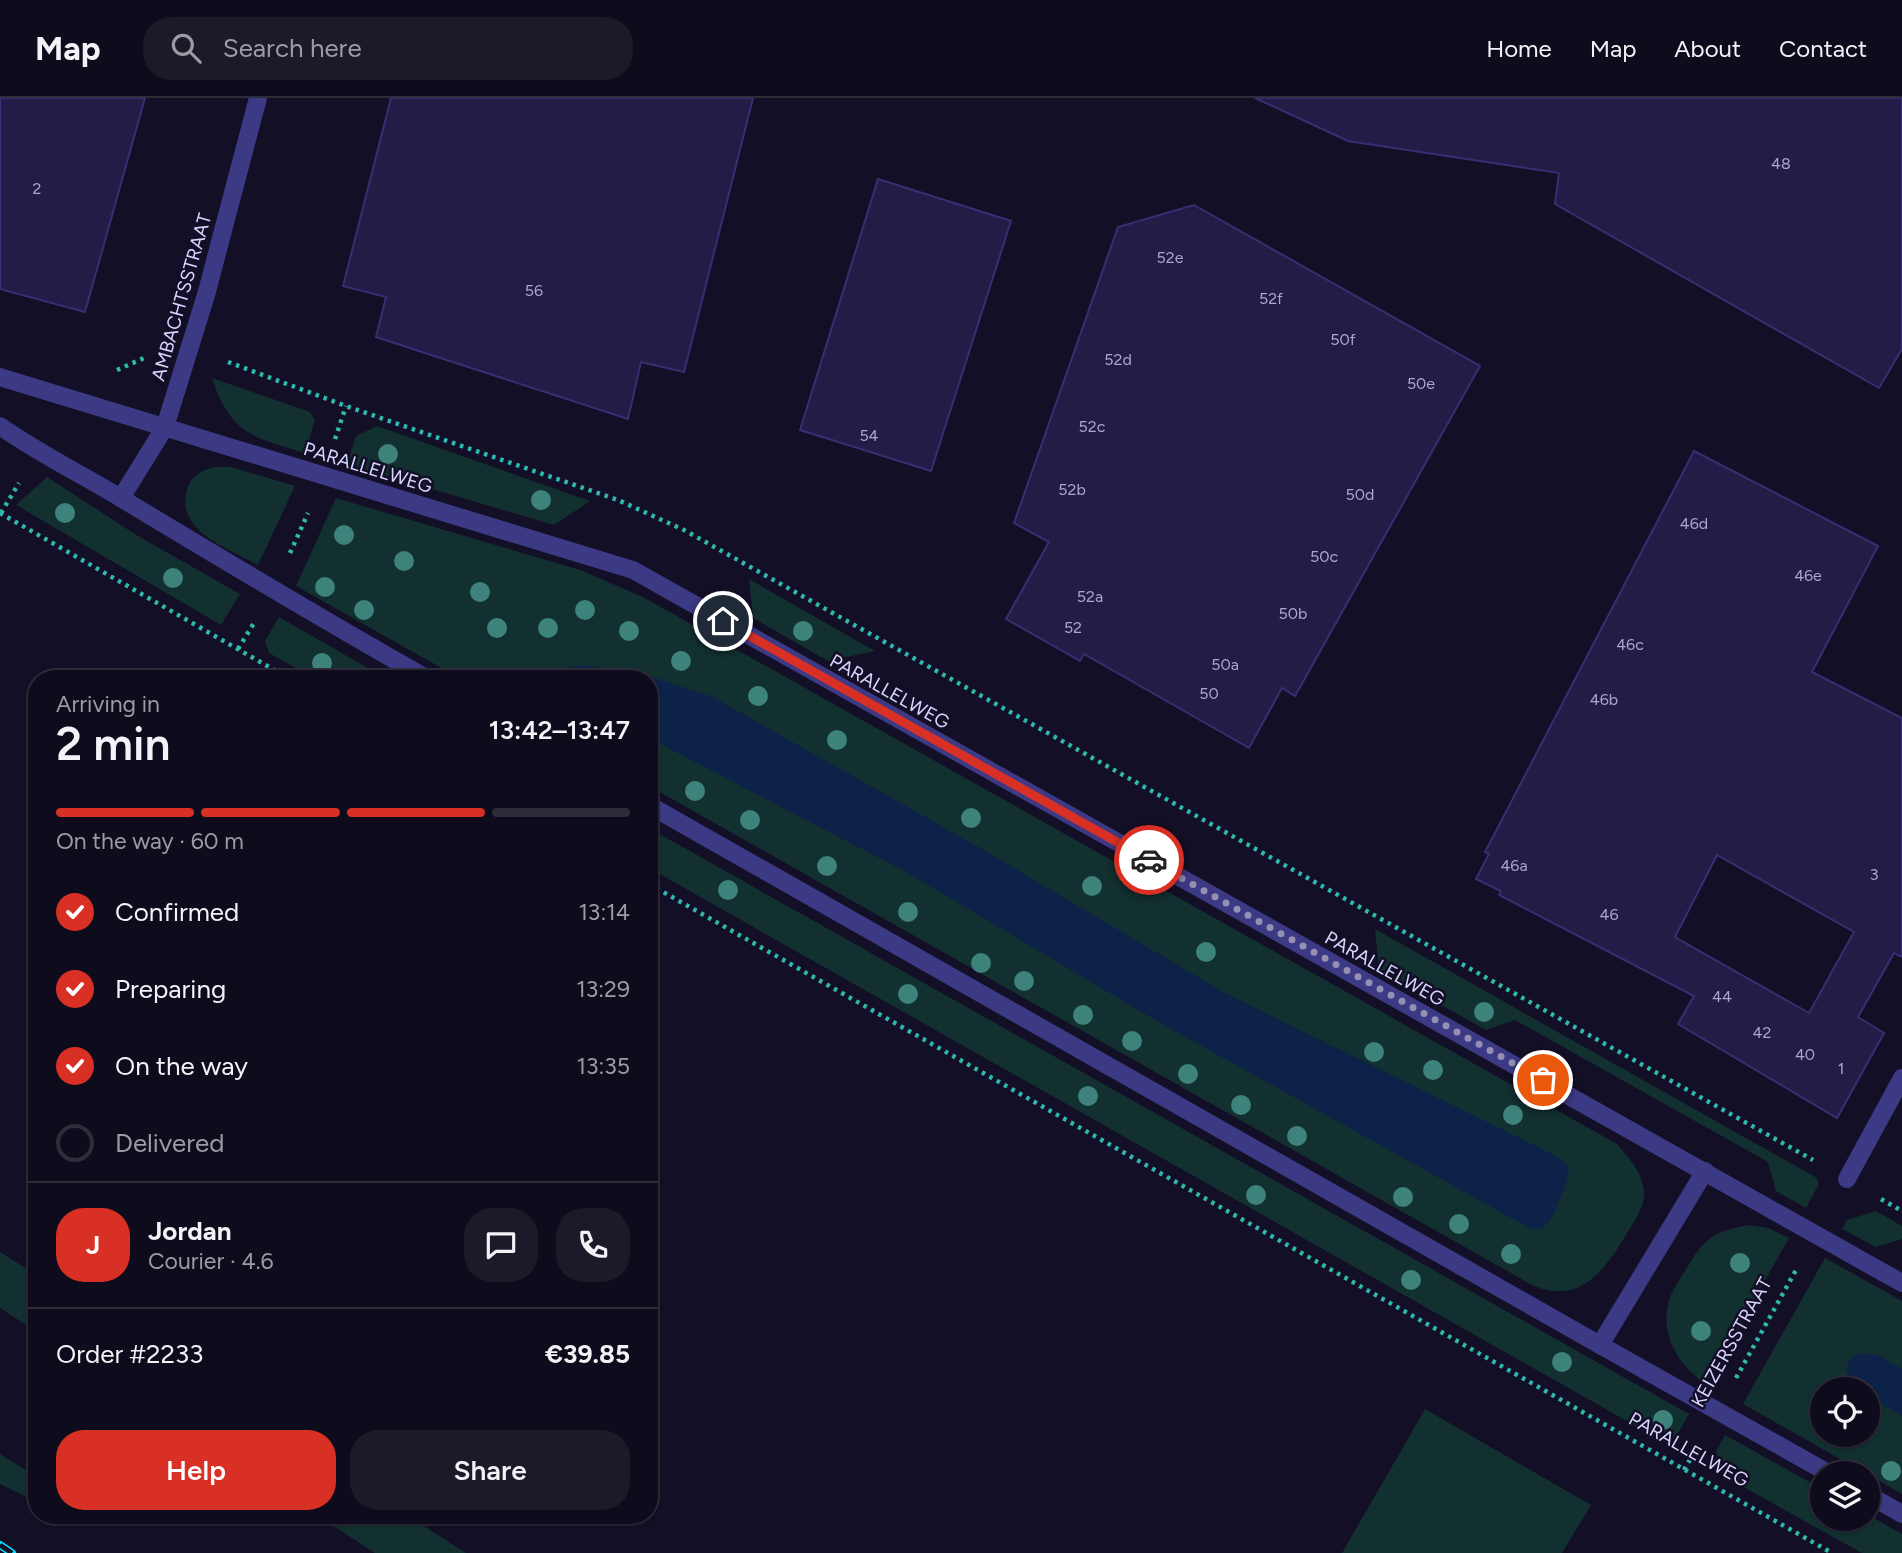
<!DOCTYPE html>
<meta charset="utf-8">
<style>
:root{--surface:#0e0b1c;--page:#1c1929;--text:#f1f3f6;--muted:#9b9ba3;--line:#2e2b3b;--accent:#d93025}
body{margin:0;font-family:Figtree,sans-serif;background:var(--page);color:var(--text);height:100vh;display:flex;flex-direction:column;font-size:26px;white-space:nowrap}
*{box-sizing:border-box;margin:0}
p{font-size:23px;color:var(--muted)}
.icon{flex:none;width:38px;height:38px;fill:none;stroke:currentColor;stroke-width:2;stroke-linecap:round;stroke-linejoin:round}
.map{position:relative;flex:1;overflow:hidden}
.sheet{position:absolute;left:28px;top:572px;width:630px;height:854px;display:flex;flex-direction:column;background:var(--surface);border-radius:28px;box-shadow:0 2px 5px #0004,0 0 0 2px var(--line)}
.sheet>*{flex:none}
.controls{position:absolute;left:1810px;top:1279px;display:grid;gap:14px}
.controls a{display:grid;place-items:center;width:70px;height:70px;border-radius:50%;background:var(--surface);box-shadow:0 2px 5px #0004,0 0 0 2px var(--line);font-size:35px}
.pin{position:absolute;display:grid;place-items:center;width:60px;height:60px;color:#fff;margin:-30px;border:4px solid #fff;border-radius:50%;box-shadow:0 2px 7px #0007}
.courier{position:absolute;display:grid;place-items:center;width:70px;height:70px;margin:-35px;border:5px solid #d93025;border-radius:50%;background:#fff;color:#222;box-shadow:0 2px 9px #0007}
.headline em{font-style:normal;font-weight:600}
.headline div{display:flex;flex-direction:column-reverse}
.headline{display:flex;align-items:center;justify-content:space-between;height:119px;padding:0 28px}
h1{font-size:46px;font-weight:600;line-height:52px}
.bar{display:grid;grid-template-columns:repeat(4,1fr);gap:10px 7px;align-content:center;height:84px;padding:0 28px}
.bar i{height:9px;border-radius:5px;background:var(--line)}
.bar .selected{background:var(--accent)}
.bar p{grid-column:span 4}
.line{display:flex;align-items:center;gap:18px;padding:0 28px;border-top:2px solid var(--line)}
.line div{flex:1}
.round{display:grid;place-items:center;flex:none;width:74px;height:74px;border-radius:28px;background:var(--page)}
ol{padding:0 28px;list-style:none}
li{display:flex;align-items:center;gap:21px;height:77px}
li p{margin-inline-start:auto}
li .icon{padding:7px;border-radius:50%;background:var(--accent);color:#fff;stroke-width:4}
li:last-child{color:var(--muted)}
li i{width:38px;height:38px;border:4px solid var(--line);border-radius:50%}
.cta{display:flex;gap:14px;margin-top:auto;padding:14px 28px}
.cta a{flex:1;height:80px;border-radius:28px;background:var(--accent);color:#fff;font-size:28px;font-weight:600;line-height:80px;text-align:center}
.cta a+a{background:var(--page);color:var(--text)}
header{display:flex;align-items:center;gap:42px;box-sizing:border-box;height:98px;padding:0 35px;background:var(--surface);border-bottom:2px solid var(--line)}
header strong{font-size:33px}
nav{display:flex;gap:38px;margin-inline-start:auto;font-size:24px}
.search{width:490px;height:63px;background:var(--page);display:flex;align-items:center;gap:18px;box-sizing:border-box;padding:0 24px;border-radius:28px;color:var(--muted);font-size:26px}
.map>svg:first-child{display:block}
.green{fill:#12302f;fill-rule:evenodd}
.water{fill:#0c2248}
.building{fill:#241b47;stroke:#3b2d73;stroke-width:2;fill-rule:evenodd}
.lines{fill:none;stroke-linecap:round;stroke-linejoin:round}
.path{stroke:#2fb8b0;stroke-width:4.5;stroke-dasharray:3.5 5;stroke-linecap:butt}
.minor{stroke:#3d3a85;stroke-width:18}
.tertiary{stroke:#3d3a85;stroke-width:18}
.rail-casing{stroke:#00e5ff;stroke-width:8}
.rail{stroke:#130f26;stroke-width:5;stroke-dasharray:16;stroke-linecap:butt}
.tree{fill:#3d827b}
.done{stroke:#948fb3;stroke-width:7;stroke-dasharray:0 12.6}
.route{stroke:#d93025;stroke-width:9}
.labels{text-anchor:middle;stroke-width:5;stroke-linejoin:round;paint-order:stroke}
.number-label{font-size:16px;fill:#aca6d1}
.street-label{font-size:19px;fill:#d9d4ff;stroke:#130f26}
</style>
<header>
<strong>Map</strong>
<div class="search"><svg class="icon" aria-label="search" viewBox="0 0 24 24"><circle cx="10" cy="10" r="6"/><path d="M15 15l6 6"/></svg>Search here</div>
<nav><a>Home</a><a>Map</a><a>About</a><a>Contact</a></nav>
</header>
<div class="map">
<svg width="1902" height="1455" viewBox="0 0 1902 1455">
<rect width="100%" height="100%" fill="#130f26"/>
<path class="green" d="M212,280l98,34 5,8 -10,33c-51,-15 -75,-19 -93,-75z
M377,328l213,75 -36,24 -207,-61 9,-28z
M215,369h16l64,19 -37,79c-30,-17 -83,-33 -71,-76 5,-14 15,-19 28,-22z
M47,379l91,59 102,58 -19,31 -205,-120z
M336,400l244,72 63,27 974,547c12,14 28,31 27,52 -1,14 -11,27 -18,39 -22,36 -47,71 -94,50l-883,-499v-107h-188l-165,-93z
M749,481l126,72 -47,10 -75,-43z
M279,519l108,62h-72l-46,-26 -4,-12z
M649,730l1040,586 -18,32 -1022,-578z
M1375,831l442,249 2,6 -13,24 -30,-17 -8,-29 -253,-142 -29,10 -107,-59z
M1876,1113l26,15v13l-26,8 -34,-18 5,-9z
M1748,1127l20,3 21,10 -83,146c-29,-19 -49,-54 -35,-89 3,-8 9,-16 14,-24 8,-13 14,-25 27,-34 10,-7 24,-9 36,-12z
M0,1154l37,23v57l-37,-24z
M1825,1160l77,43v193l-159,-90zM1822,1292h45v45h-45z
M1425,1311l166,96 -29,48h-220z
M1725,1337l97,54v30h45v-5l35,20v19h-40l-140,-78 -6,-24z
M0,1356l37,23v25l-37,-18z
M318,1418h90l58,37h-91z"/>
<path class="water" d="M582,567l74,13 57,19 269,152 243,144 329,162 9,6 6,8c-2,14 -13,44 -22,55 -5,5 -10,5 -16,5l-374,-208 -253,-150 -255,-133v-59h-90l8,-11z
M1862,1255l18,3 22,13v47l-35,-21v-5l-9,-1 -8,-4 -4,-16 5,-12z"/>
<path class="building" d="M0,0h145l-60,214 -85,-23z
M391,0h362l-69,274 -43,-10 -13,57 -252,-82 10,-40 -43,-11z
M1255,0h647v251l-23,39 -324,-184 4,-31 -211,-32z
M878,81l133,42 -80,250 -131,-41z
M1194,107l286,161 -185,330 -13,-8 -33,60 -165,-94 -4,7 -74,-42 43,-77 -35,-19 104,-296z
M1694,353l184,95 -66,126 90,46v239l-8,-4 -36,64 26,16 -47,85 -159,-94 16,-28 -195,-101 2,-4 -25,-12 13,-25 -4,-2zM1717,757l137,77 -45,81 -134,-76z"/>
<g class="lines">
<path class="path" d="M228,264l118,44 272,94 66,30 1129,630
M117,272l27,-12
M335,341l11,-33
M0,415l290,166
M1,415l18,-30
M290,455l18,-40
M238,551l16,-26
M649,786l1183,669
M1881,1101l21,12
M1736,1280l60,-108
M1684,1372l15,-26"/>
<path class="minor" d="M121,400l44,-71 41,-132 52,-197
M1847,1081l55,-101
M1600,1247l105,-174"/>
<path class="tertiary" d="M0,279l633,193 1269,713
M0,328c40,28 83,49 124,74 101,61 201,121 304,179
M649,707l951,540 230,129
M1867,1396l35,20"/>
<defs>
<path id="rail" d="M0,1447l12,8"/>
</defs>
<use href="#rail" class="rail-casing"/>
<use href="#rail" class="rail"/>
</g>
<g class="tree">
<circle cx="388" cy="356" r="10"/>
<circle cx="541" cy="402" r="10"/>
<circle cx="65" cy="415" r="10"/>
<circle cx="344" cy="437" r="10"/>
<circle cx="404" cy="463" r="10"/>
<circle cx="173" cy="480" r="10"/>
<circle cx="325" cy="489" r="10"/>
<circle cx="480" cy="494" r="10"/>
<circle cx="364" cy="512" r="10"/>
<circle cx="585" cy="512" r="10"/>
<circle cx="497" cy="530" r="10"/>
<circle cx="548" cy="530" r="10"/>
<circle cx="629" cy="533" r="10"/>
<circle cx="803" cy="533" r="10"/>
<circle cx="681" cy="563" r="10"/>
<circle cx="322" cy="565" r="10"/>
<circle cx="758" cy="598" r="10"/>
<circle cx="837" cy="642" r="10"/>
<circle cx="695" cy="693" r="10"/>
<circle cx="971" cy="720" r="10"/>
<circle cx="750" cy="722" r="10"/>
<circle cx="827" cy="768" r="10"/>
<circle cx="1092" cy="788" r="10"/>
<circle cx="728" cy="792" r="10"/>
<circle cx="908" cy="814" r="10"/>
<circle cx="1206" cy="854" r="10"/>
<circle cx="981" cy="865" r="10"/>
<circle cx="1024" cy="883" r="10"/>
<circle cx="908" cy="896" r="10"/>
<circle cx="1484" cy="914" r="10"/>
<circle cx="1083" cy="917" r="10"/>
<circle cx="1132" cy="943" r="10"/>
<circle cx="1374" cy="954" r="10"/>
<circle cx="1433" cy="972" r="10"/>
<circle cx="1188" cy="976" r="10"/>
<circle cx="1088" cy="998" r="10"/>
<circle cx="1241" cy="1007" r="10"/>
<circle cx="1513" cy="1017" r="10"/>
<circle cx="1297" cy="1038" r="10"/>
<circle cx="1256" cy="1097" r="10"/>
<circle cx="1403" cy="1099" r="10"/>
<circle cx="1459" cy="1126" r="10"/>
<circle cx="1511" cy="1156" r="10"/>
<circle cx="1740" cy="1165" r="10"/>
<circle cx="1411" cy="1182" r="10"/>
<circle cx="1701" cy="1233" r="10"/>
<circle cx="1562" cy="1264" r="10"/>
<circle cx="1663" cy="1322" r="10"/>
<circle cx="1891" cy="1373" r="10"/>
</g>
<g class="lines">
<path class="done" d="M1149,762l394,220"/>
<path class="route" d="M723,523l426,239"/>
</g>
<g class="labels">
<g class="number-label">
<text x="1781" y="71">48</text>
<text x="37" y="96">2</text>
<text x="1170" y="165">52e</text>
<text x="534" y="198">56</text>
<text x="1271" y="206">52f</text>
<text x="1343" y="247">50f</text>
<text x="1118" y="267">52d</text>
<text x="1421" y="291">50e</text>
<text x="1092" y="334">52c</text>
<text x="869" y="343">54</text>
<text x="1072" y="397">52b</text>
<text x="1360" y="402">50d</text>
<text x="1694" y="431">46d</text>
<text x="1324" y="464">50c</text>
<text x="1808" y="483">46e</text>
<text x="1090" y="504">52a</text>
<text x="1293" y="521">50b</text>
<text x="1073" y="535">52</text>
<text x="1630" y="552">46c</text>
<text x="1225" y="572">50a</text>
<text x="1209" y="601">50</text>
<text x="1604" y="607">46b</text>
<text x="1514" y="773">46a</text>
<text x="1874" y="782">3</text>
<text x="1609" y="822">46</text>
<text x="1722" y="904">44</text>
<text x="1762" y="940">42</text>
<text x="1805" y="962">40</text>
<text x="1841" y="976">1</text>
</g>
<g class="street-label">
<text transform="translate(181 199) rotate(-74)" y="7">AMBACHTSSTRAAT</text>
<text transform="translate(368 369) rotate(17)" y="7">PARALLELWEG</text>
<text transform="translate(890 593) rotate(29)" y="7">PARALLELWEG</text>
<text transform="translate(1385 870) rotate(29)" y="7">PARALLELWEG</text>
<text transform="translate(1731 1244) rotate(-61)" y="7">KEIZERSSTRAAT</text>
<text transform="translate(1689 1351) rotate(29)" y="7">PARALLELWEG</text>
</g>
</g>
</svg>
<div class="controls">
<a><svg class="icon" aria-label="locate" viewBox="0 0 24 24"><circle cx="12" cy="12" r="6"/><path d="M12 2v4M12 18v4M2 12h4M18 12h4"/></svg></a>
<a><svg class="icon" aria-label="layers" viewBox="0 0 24 24"><path d="M12 4l9 5-9 5-9-5zM3 14l9 5 9-5"/></svg></a>
</div>
<div class="pin" style="left:1543px;top:982px;background:#ea580c"><svg class="icon" aria-label="bag" viewBox="0 0 24 24"><path d="M5 8h14l-1 12H6zM9 8a3 3 0 0 1 6 0"/></svg></div>
<div class="pin" style="left:723px;top:523px;background:#1f2937"><svg class="icon" aria-label="home" viewBox="0 0 24 24"><path d="M3 11l9-7 9 7M6 9v11h12V9"/></svg></div>
<div class="courier" style="left:1149px;top:762px"><svg class="icon" aria-label="car" viewBox="0 0 24 24"><path d="M5 17H2v-5l4-1 3-4h7l3 4 3 1v5h-3M9 17h6M6 11h13"/><circle cx="7" cy="17" r="2"/><circle cx="17" cy="17" r="2"/></svg></div>
<section class="sheet">
<div class="headline"><div><h1>2 min</h1><p>Arriving in</p></div><em>13:42–13:47</em></div>
<div class="bar"><i class="selected"></i><i class="selected"></i><i class="selected"></i><i></i><p>On the way · 60 m</p></div>
<ol>
<li><svg class="icon" aria-label="check" viewBox="0 0 24 24"><path d="M5 12l5 5 9-10"/></svg>Confirmed<p>13:14</p></li>
<li><svg class="icon" aria-label="check" viewBox="0 0 24 24"><path d="M5 12l5 5 9-10"/></svg>Preparing<p>13:29</p></li>
<li><svg class="icon" aria-label="check" viewBox="0 0 24 24"><path d="M5 12l5 5 9-10"/></svg>On the way<p>13:35</p></li>
<li><i></i>Delivered</li>
</ol>
<div class="line" style="height:126px"><b class="round" style="background:var(--accent);color:#fff">J</b><div><b>Jordan</b><p>Courier · 4.6</p></div><a class="round"><svg class="icon" aria-label="chat" viewBox="0 0 24 24"><path d="M4 5h16v11H9l-5 4z"/></svg></a><a class="round"><svg class="icon" aria-label="phone" viewBox="0 0 24 24"><path d="M5 4h4l2 5-3 2q2 4 5 5l2-3 5 2v4C11 20 4 13 5 4z"/></svg></a></div>
<div class="line" style="height:91px"><div>Order #2233</div><b>€39.85</b></div>
<div class="cta"><a>Help</a><a>Share</a></div>
</section>
</div>
